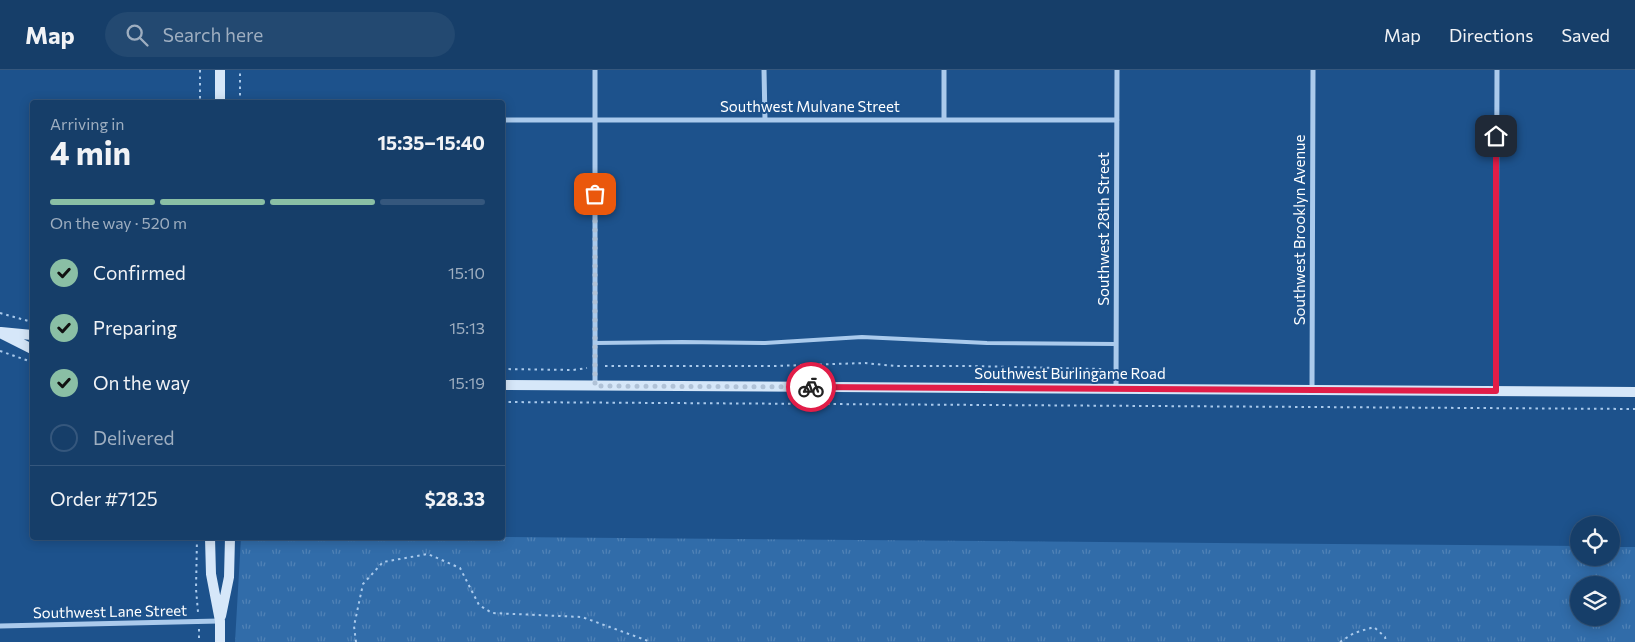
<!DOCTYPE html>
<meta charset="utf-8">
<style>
:root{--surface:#163e69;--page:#234971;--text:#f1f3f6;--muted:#9eaec0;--line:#35577d;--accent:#8abfa5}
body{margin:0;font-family:Commissioner,sans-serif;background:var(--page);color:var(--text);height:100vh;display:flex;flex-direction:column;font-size:19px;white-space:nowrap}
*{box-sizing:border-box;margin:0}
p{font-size:16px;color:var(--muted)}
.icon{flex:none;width:28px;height:28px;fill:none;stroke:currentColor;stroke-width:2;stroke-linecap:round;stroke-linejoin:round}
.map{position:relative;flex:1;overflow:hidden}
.drawer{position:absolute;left:30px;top:30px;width:475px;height:440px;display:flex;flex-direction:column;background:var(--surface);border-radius:5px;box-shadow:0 2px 12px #0003,0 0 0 1px var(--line)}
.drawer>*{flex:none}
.buttons{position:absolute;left:1570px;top:446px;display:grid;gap:10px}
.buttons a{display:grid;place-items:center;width:50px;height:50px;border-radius:50%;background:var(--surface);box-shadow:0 2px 12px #0003,0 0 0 1px var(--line);font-size:25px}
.pin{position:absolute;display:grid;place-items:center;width:42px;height:42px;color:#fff;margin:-21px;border-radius:10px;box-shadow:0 2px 8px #0006}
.courier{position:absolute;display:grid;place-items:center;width:50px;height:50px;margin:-25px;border:4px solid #e11d48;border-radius:50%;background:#fff;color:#222;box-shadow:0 1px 6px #0007}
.summary em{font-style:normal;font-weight:700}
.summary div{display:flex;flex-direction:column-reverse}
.summary{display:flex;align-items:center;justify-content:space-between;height:85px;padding:0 20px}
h1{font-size:32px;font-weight:700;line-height:38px}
.bar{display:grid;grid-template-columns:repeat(4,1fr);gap:8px 5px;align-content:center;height:60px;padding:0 20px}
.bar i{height:6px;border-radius:4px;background:var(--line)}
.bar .current{background:var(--accent)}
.bar p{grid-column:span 4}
.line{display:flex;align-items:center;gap:12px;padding:0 20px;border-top:1px solid var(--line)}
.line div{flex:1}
ol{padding:0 20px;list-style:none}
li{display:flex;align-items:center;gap:15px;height:55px}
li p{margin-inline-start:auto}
li .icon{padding:5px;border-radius:50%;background:var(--accent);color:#111;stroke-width:4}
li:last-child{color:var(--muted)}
li i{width:28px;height:28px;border:2px solid var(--line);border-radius:50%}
header{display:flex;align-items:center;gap:30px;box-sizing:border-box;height:70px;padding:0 25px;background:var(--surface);border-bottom:1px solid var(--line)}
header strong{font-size:24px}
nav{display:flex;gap:28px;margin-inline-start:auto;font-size:18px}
.search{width:350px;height:45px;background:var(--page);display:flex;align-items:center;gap:12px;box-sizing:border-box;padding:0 18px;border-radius:28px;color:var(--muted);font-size:19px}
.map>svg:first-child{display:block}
.grass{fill:url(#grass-tufts);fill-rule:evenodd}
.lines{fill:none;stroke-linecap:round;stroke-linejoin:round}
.path{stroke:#aacaec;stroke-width:2;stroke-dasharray:2.5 4;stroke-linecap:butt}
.lane{stroke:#aacaec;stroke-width:4}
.street{stroke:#aacaec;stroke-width:5}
.secondary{stroke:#d6e7f9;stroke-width:10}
.done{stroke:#b0c2d7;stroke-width:5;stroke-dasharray:0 9}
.route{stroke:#e11d48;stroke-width:6}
.labels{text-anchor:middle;stroke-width:4;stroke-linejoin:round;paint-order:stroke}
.street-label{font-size:15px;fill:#fff;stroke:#1d528c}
</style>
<header>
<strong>Map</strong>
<div class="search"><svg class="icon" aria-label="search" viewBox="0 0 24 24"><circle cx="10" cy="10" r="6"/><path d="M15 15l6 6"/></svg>Search here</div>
<nav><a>Map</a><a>Directions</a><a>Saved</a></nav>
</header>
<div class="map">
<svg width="1635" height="572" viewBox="0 0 1635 572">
<defs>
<pattern id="grass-tufts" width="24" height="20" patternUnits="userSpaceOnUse" patternTransform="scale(1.25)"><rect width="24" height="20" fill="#316ca9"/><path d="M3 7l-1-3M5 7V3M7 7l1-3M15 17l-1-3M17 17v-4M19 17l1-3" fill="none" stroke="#5082b6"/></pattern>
</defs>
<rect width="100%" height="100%" fill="#1d528c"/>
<path class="grass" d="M502,467l1077,9v12h32v-11h24v95h-1400l6,-104zM1579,515h32v33h-32z"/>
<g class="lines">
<path class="path" d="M200,0v32
M240,32v-32
M0,243l32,9
M0,281l32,11
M605,296h170l90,-3 30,3h75l132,3
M502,299l71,1 14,-2
M502,332l1133,7
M197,468l-1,51 2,23
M199,559v13
M356,572l-2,-16 9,-42 20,-22 45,-8 32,14 19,37 13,8 90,4 69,25
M1340,572l14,-9 20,-6 11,10 1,5"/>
<path class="lane" d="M595,273l87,-1 83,1 97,-6 125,6 129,1"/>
<path class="street" d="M595,0v315
M764,0l1,50
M944,0v50
M502,50h615
M1116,319l1,-319
M1312,320l1,-320
M1496,321l1,-321
M0,556l219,-5"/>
<path class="secondary" d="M220,32v-32
M1,262l31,3
M0,263l32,16
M502,315l1133,7
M210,468l1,36 9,47v21
M221,546l8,-39 1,-39"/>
</g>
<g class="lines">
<path class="done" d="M595,124v192l216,1"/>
<path class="route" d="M811,317l685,4v-255"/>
</g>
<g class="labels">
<g class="street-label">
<text x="810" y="42">Southwest Mulvane Street</text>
<text transform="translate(1104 159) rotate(-90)" y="5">Southwest 28th Street</text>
<text transform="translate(1300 160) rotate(-90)" y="5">Southwest Brooklyn Avenue</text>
<text x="1070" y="309">Southwest Burlingame Road</text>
<text transform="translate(110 542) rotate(-1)" y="5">Southwest Lane Street</text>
</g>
</g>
</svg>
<div class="buttons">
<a><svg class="icon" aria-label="locate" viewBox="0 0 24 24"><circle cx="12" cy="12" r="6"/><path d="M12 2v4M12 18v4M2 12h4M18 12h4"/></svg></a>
<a><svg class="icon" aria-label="layers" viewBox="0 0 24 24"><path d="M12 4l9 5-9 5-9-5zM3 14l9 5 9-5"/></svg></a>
</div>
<div class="pin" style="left:595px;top:124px;background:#ea580c"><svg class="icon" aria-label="bag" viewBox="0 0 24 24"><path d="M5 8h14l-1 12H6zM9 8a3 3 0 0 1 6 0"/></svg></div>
<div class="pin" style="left:1496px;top:66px;background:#1f2937"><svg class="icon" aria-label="home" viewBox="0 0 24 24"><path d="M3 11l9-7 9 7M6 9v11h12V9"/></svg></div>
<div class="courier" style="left:811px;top:317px"><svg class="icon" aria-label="bike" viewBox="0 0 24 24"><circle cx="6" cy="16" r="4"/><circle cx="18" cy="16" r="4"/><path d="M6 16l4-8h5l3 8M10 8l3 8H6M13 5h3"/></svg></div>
<section class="drawer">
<div class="summary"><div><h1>4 min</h1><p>Arriving in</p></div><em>15:35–15:40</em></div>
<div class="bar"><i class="current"></i><i class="current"></i><i class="current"></i><i></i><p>On the way · 520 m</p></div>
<ol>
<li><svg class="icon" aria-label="check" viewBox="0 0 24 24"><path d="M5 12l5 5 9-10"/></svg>Confirmed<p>15:10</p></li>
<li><svg class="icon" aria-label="check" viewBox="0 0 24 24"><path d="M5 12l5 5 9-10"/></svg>Preparing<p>15:13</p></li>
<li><svg class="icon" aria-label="check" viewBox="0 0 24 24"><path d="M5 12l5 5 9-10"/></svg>On the way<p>15:19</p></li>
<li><i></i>Delivered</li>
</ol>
<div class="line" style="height:65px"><div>Order #7125</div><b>$28.33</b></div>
</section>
</div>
